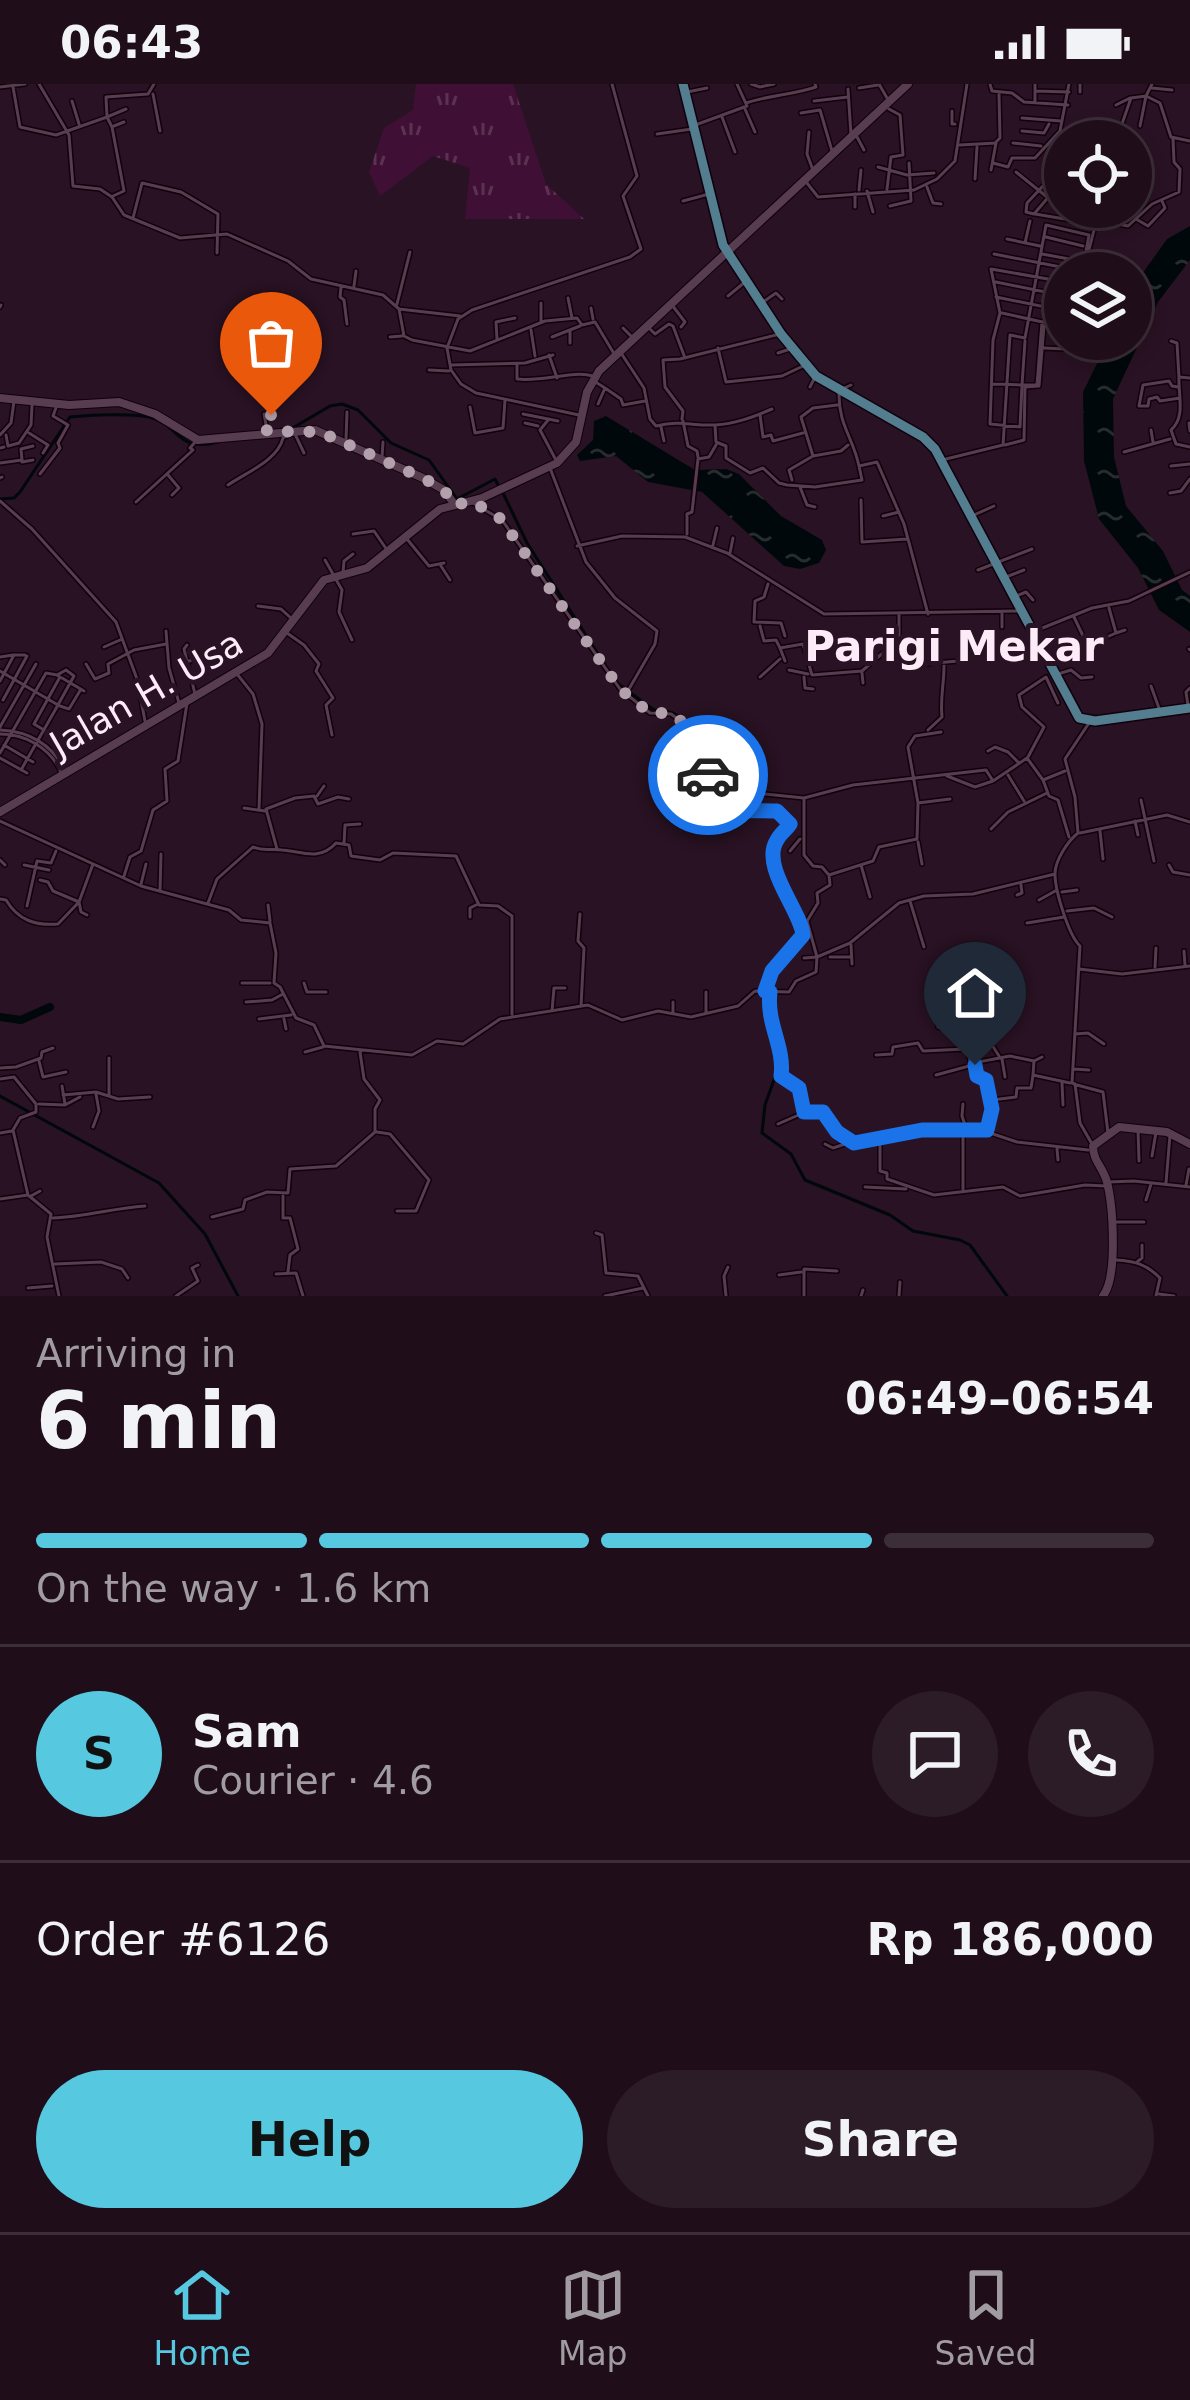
<!DOCTYPE html>
<meta charset="utf-8">
<style>
:root{--surface:#1f0e1a;--page:#2c1c27;--text:#f1f3f6;--muted:#a19ca2;--line:#3c2e39;--accent:#56c9e1}
body{margin:0;font-family:"DejaVu Sans",sans-serif;background:var(--page);color:var(--text);height:100vh;display:flex;flex-direction:column;font-size:45px;white-space:nowrap}
*{box-sizing:border-box;margin:0}
p{font-size:39px;color:var(--muted)}
.icon{flex:none;width:66px;height:66px;fill:none;stroke:currentColor;stroke-width:2;stroke-linecap:round;stroke-linejoin:round}
.map{position:relative;height:1212px;overflow:hidden}
.details{display:flex;flex-direction:column;background:var(--surface);flex:1}
.details>*{flex:none}
.controls{position:absolute;left:1044px;top:36px;display:grid;gap:24px}
.controls a{display:grid;place-items:center;width:108px;height:108px;border-radius:50%;background:var(--surface);box-shadow:0 6px 18px #0003,0 0 0 3px var(--line);font-size:60px}
.pin{position:absolute;display:grid;place-items:center;width:102px;height:102px;color:#fff;margin:-123px -51px;border-radius:50% 50% 50% 0;rotate:-45deg;box-shadow:0 0 12px #0007}
.pin .icon{rotate:45deg}
.courier{position:absolute;display:grid;place-items:center;width:120px;height:120px;margin:-60px;border:9px solid #1a73e8;border-radius:50%;background:#fff;color:#222;box-shadow:0 3px 15px #0007}
.head em{font-style:normal;font-weight:600}
.head div{display:flex;flex-direction:column-reverse}
.head{display:flex;align-items:center;justify-content:space-between;height:204px;padding:0 36px}
h1{font-size:78px;font-weight:600;line-height:90px}
.bar{display:grid;grid-template-columns:repeat(4,1fr);gap:18px 12px;align-content:center;height:144px;padding:0 36px}
.bar i{height:15px;border-radius:9px;background:var(--line)}
.bar .current{background:var(--accent)}
.bar p{grid-column:span 4}
.line{display:flex;align-items:center;gap:30px;padding:0 36px;border-top:3px solid var(--line)}
.line div{flex:1}
.round{display:grid;place-items:center;flex:none;width:126px;height:126px;border-radius:63px;background:var(--page)}
.cta{display:flex;gap:24px;margin-top:auto;padding:24px 36px}
.cta a{flex:1;height:138px;border-radius:72px;background:var(--accent);color:#111;font-size:48px;font-weight:600;line-height:138px;text-align:center}
.cta a+a{background:var(--page);color:var(--text)}
.status{display:flex;justify-content:space-between;align-items:center;height:84px;padding:0 60px;background:var(--surface);direction:ltr}
.status svg{height:33px;fill:currentColor}
.tabs{display:flex;justify-content:space-around;align-items:center;height:168px;border-top:3px solid var(--line);background:var(--surface);font-size:33px;color:var(--muted)}
.tabs a{display:grid;justify-items:center;gap:6px}
.tabs .current{color:var(--accent)}
.map>svg:first-child{display:block}
.grass{fill:url(#grass-tufts)}
.water{fill:url(#water-ripples)}
.lines{fill:none;stroke-linecap:round;stroke-linejoin:round}
.stream{stroke:#01080b;stroke-width:3}
.river{stroke:#01080b;stroke-width:8}
.street-casing{stroke:#11010c;stroke-width:6}
.secondary-casing{stroke:#11010c;stroke-width:10}
.primary-casing{stroke:#11010c;stroke-width:12}
.street{stroke:#573d4f;stroke-width:3}
.secondary{stroke:#573d4f;stroke-width:8}
.primary{stroke:#527e90;stroke-width:9}
.done{stroke:#b3a0ad;stroke-width:12;stroke-dasharray:0 21.6}
.route{stroke:#1a73e8;stroke-width:15}
.labels{text-anchor:middle;stroke-width:10;stroke-linejoin:round;paint-order:stroke}
.street-label{font-size:36px;fill:#fdecf8;stroke:#291223}
.quarter-label{font-size:42px;font-weight:bold;fill:#fdecf8;stroke:#291223}
</style>
<div class="status"><b>06:43</b><svg viewBox="0 0 49 12"><path d="M0 12V9h3v3zM5 12V6h3v6zM10 12V3h3v9zM15 12V0h3v12zM26 1h20v11H26zM47 4h2v5h-2z"/></svg></div>
<div class="map">
<svg width="1190" height="1212" viewBox="0 0 1190 1212">
<defs>
<pattern id="grass-tufts" width="24" height="20" patternUnits="userSpaceOnUse" patternTransform="scale(3)"><rect width="24" height="20" fill="#3f0f35"/><path d="M3 7l-1-3M5 7V3M7 7l1-3M15 17l-1-3M17 17v-4M19 17l1-3" fill="none" stroke="#5c3253"/></pattern>
<pattern id="water-ripples" width="26" height="14" patternUnits="userSpaceOnUse" patternTransform="scale(3)"><rect width="26" height="14" fill="#01080b"/><path d="M2 4q2-2 4 0t4 0M15 11q2-2 4 0t4 0" fill="none" stroke="#272c2f"/></pattern>
</defs>
<rect width="100%" height="100%" fill="#291223"/>
<path class="grass" d="M416,0h97l33,100 38,35h-119l5,-51 -37,-12 -53,40 -11,-24 15,-44 29,-18z"/>
<path class="water" d="M1190,142v34l-32,42 -45,97 1,58 12,49 37,45 19,39 8,6v36l-31,-22 -21,-42 -39,-49 -15,-58 -1,-69 26,-53h22l1,-51 35,-49z
M606,332l89,54 31,-1 13,5 42,42 41,24 4,10 -7,13 -19,6 -16,-3 -82,-74 -54,-10 -32,-26 -36,5 -3,-6 16,-15 1,-19z"/>
<g class="lines">
<path class="stream" d="M291,345l39,-23 12,-2 16,6 33,33 38,17 28,39 38,-20 3,6
M503,409l24,50 78,122
M0,415l14,-1 6,-6 50,-75c19,-2 60,-4 79,0 32,8 27,36 69,25
M617,599l37,27c39,-2 52,43 59,75
M719,715l14,8 50,4 10,10 -18,31 18,53 14,25 -3,13 -18,18
M770,898l-4,36 12,36
M780,979l-15,42 -3,28 29,21 14,26 85,35 23,16 47,9 10,5 37,51
M0,1012l159,87 46,51 33,62"/>
<path class="river" d="M0,933l21,3 29,-13"/>
<defs>
<path id="street" d="M39,0l30,51 4,51 27,3 12,8 12,18 56,23 47,-4 61,27 23,18 72,16 16,14 5,27 8,4 58,11 75,-30 32,-3 5,7 13,-3 18,30
M751,0l9,3 14,-3
M879,0l8,14
M990,0l2,7 20,2 12,9 44,3
M0,3l25,-3
M13,3l7,40 36,8 51,-18 -1,-20 42,-3 6,-10
M859,4l19,-3
M1152,4l20,2
M848,5l3,46
M1035,7l34,1
M687,8l20,-4
M1080,8v-8
M153,10l7,37
M72,17l7,23
M814,17l34,-4
M1035,17v-17
M746,19c23,-8 46,-8 70,-16l-1,-3
M1116,21l14,-7
M745,25l10,23
M952,27v13h3
M801,29l19,-3 12,41
M722,33l13,35
M1022,34l39,3
M698,40l49,-18 -10,-22
M114,42l10,-4
M1140,42l6,-30 14,7 11,34 19,4
M1022,47l22,2 5,-9
M809,48l-2,22 6,16
M657,50l35,-5
M856,51l8,15
M1116,57l15,-43 15,-2 6,-12
M996,58l4,-4 -1,-44
M1013,59l28,3
M960,61l36,-2 -5,27
M1131,70l14,1
M993,79l15,4 4,-9h23l25,-27 9,-47
M878,83l29,8 27,-2
M1057,87l6,9 -29,34 -8,-2 1,-9z
M1016,88l41,33 8,1
M975,95l2,-32
M807,99l11,14 96,-7 23,-11 18,-18 12,-77
M927,103l6,16 8,1
M887,105l4,-32 12,-2 -3,-40 -11,-6
M859,106l2,-20
M867,107l6,21
M855,110v13
M113,112l11,-5 -12,-64 -5,-10 19,-8
M683,117l26,-7
M890,122l21,-5 -2,-38
M1072,123l26,5
M1035,130l42,7 5,-14
M133,134l9,-35 39,9 37,22 -1,39
M1136,135l12,7 17,-18 -3,-7
M1097,136l31,6 24,-22 27,-12 1,-23 -6,-7 -1,-23
M1089,143l4,-16
M1046,153l37,9
M1007,155l33,7
M1025,159l5,-22
M994,170l87,17
M1042,170l38,7
M1084,185l16,-62
M996,198l69,14
M354,202l2,-15
M341,203l-1,10 4,3 3,24
M728,212l17,-14
M996,213l69,14
M568,214l4,20
M763,218l13,-9 6,6
M397,220l13,-52
M672,221l13,17 -4,5
M0,223l1,-2
M591,224l2,11
M399,225l61,7
M1002,229l63,14
M541,237v-18
M1042,238l-5,63h-15l-2,42 -30,-3 3,-84 7,-27 -9,-44 74,13
M648,243l7,7 14,-10 4,2 12,32
M623,244l9,9
M531,246l4,26
M570,247v12
M390,253l12,-1
M552,253l28,-11
M497,255l-1,-17 19,-4
M1171,257l6,2 2,34 11,1
M718,264l8,34 56,-6 21,-10
M1044,264l21,1
M621,269l23,35 6,31 6,7c26,-6 35,0 59,-1 20,-1 38,-8 57,-16
M778,269l12,-4
M549,271l8,23
M517,280v15c27,3 56,-9 76,-3
M451,281l74,-2 28,-8
M429,286l20,1
M1179,293c-1,18 7,40 -8,53l5,14 14,3
M594,297l11,7 -7,16
M992,300l30,1 3,-44
M810,303l5,-10
M1178,303l-6,-1 -3,-5 -26,4 -4,21h9l1,-7 8,-2 3,4 20,-3
M605,304l16,11 2,6 22,-4
M842,305l9,-4
M839,307c-1,34 14,46 20,75l18,-4 27,62 24,90
M470,323l5,26 28,-5 2,-28
M264,330l3,16
M523,330l35,7
M579,331l-103,-22 -15,-9 -10,-14 -4,-22 11,-29 14,-9 158,-53 11,-8 -18,-53 14,-20 -25,-92
M760,331l3,22 8,-2 2,6 30,-8
M549,335l-9,11 17,32
M682,335l1,-8 -18,-24 -2,-27 17,-1 100,-25
M683,337l5,25 9,5 1,6
M525,339l13,3
M1189,339l1,8
M715,341l1,17 10,4v12l24,15 13,-5 16,15 8,2 28,2 47,-7 -3,-14
M661,343l3,14
M1151,346l2,12
M29,349l19,12 -5,8
M295,350l9,19
M0,351l11,-12 3,-22
M6,351l2,11 11,-3 12,-18 1,-20
M346,356l1,-28
M1005,361l19,-5 1,-53 14,-1 5,-60 21,4
M0,364l4,-1
M1124,368l46,-13
M813,372l-12,-39 12,-9 24,-3
M382,374l1,-16
M946,375l57,-14 7,-110 15,3 21,-113 43,10 -7,38
M22,378l11,-2
M0,379l22,-3 -1,-11 12,-3
M1171,382l19,-2
M550,384l36,94 29,36 42,33 -2,13 -26,45
M40,390l20,-26 -2,-5 10,-18 -15,-9 4,-11
M168,391l11,13 -7,7
M0,394l2,-1
M792,396l-3,-10 24,-14 28,-5 7,-6
M228,401c19,-13 50,-25 55,-47l6,-3
M800,403l7,18 8,2
M1170,409l11,-2 9,-12
M861,416l1,42 45,-3
M0,417l32,28 84,93 21,57 8,42
M136,418l57,-52 -3,-2 6,-7
M473,419l29,17 118,169 30,24 21,1 15,11 18,35 13,41 18,9 42,1 12,11 -1,7 -14,14v18l9,30 21,42c-8,23 -31,32 -38,55
M974,431l20,-9
M883,432l16,-4
M353,450l21,-3 13,19
M687,450v-20l5,-2 6,-53 11,-2 7,-12
M407,455l22,27 15,-3
M713,461l4,-17
M577,462l45,-10 63,1 42,16 97,61 196,-3
M730,469l3,-15
M325,476l17,30 -3,22 13,28
M441,482l9,14
M978,486l54,-21
M343,488l1,-11 9,-7
M1006,493l18,-7
M768,500l-4,13 -9,4 -1,21 27,1 4,13
M1016,512l10,-4 7,8
M258,522l23,3 11,10
M1109,524l7,25 9,-3
M1074,533l10,21 16,2 16,-7
M760,542l4,15 12,-1 4,8
M1002,543v-13
M166,547l3,37 10,35
M1035,547l57,-23 37,-7 61,-29
M287,549l17,12 15,19 -3,7 17,27 -7,7 6,30
M901,555l14,1
M187,561l-3,4 11,45
M104,563l16,-7
M1189,565l1,1
M887,566l15,16 56,-5 8,-12
M0,573l13,-2
M189,577l19,-5
M785,577l-5,-13 23,-4 9,31 50,-4 37,-32v-24
M86,580l9,15 14,-6 -1,-9 26,-14 32,-6
M789,586l19,4
M0,587l58,34 -37,65
M862,589l1,10
M237,590l16,20 9,30 -3,86
M1058,590l13,-4 10,8 11,-1
M760,593l20,-18
M804,593l1,11 8,1
M62,594l22,13
M0,597l14,-26h11
M1151,602l9,25
M3,616l24,-44
M59,619l15,-27 -8,-6
M60,622l9,3 12,-20
M1188,622l-2,-14 4,-4
M1089,639l-24,36 10,38 3,36c-10,8 -23,27 -23,41 0,17 14,62 25,72l-8,137 3,1 5,39 12,21
M0,643l36,-63
M0,646c29,1 53,15 65,41
M44,646l-10,-6 26,-47 -3,-2 9,-5
M928,646l14,-13c-2,-19 2,-32 2,-51
M0,650c26,0 50,14 61,38
M4,661l29,17
M988,667l7,-4 13,5 11,11
M0,669l46,-80 11,2
M1028,673l16,-30 -22,-20 -3,-12 27,-18 12,26
M0,674l27,15
M1008,691l16,26
M947,692l28,11 18,-6
M1043,696l6,16 9,4 11,37
M712,711l14,-5 78,8 49,-13 133,-15 7,11 34,-23 16,22 22,-9
M317,712l7,-10
M804,714v57l9,11 9,1 6,7
M1141,716l13,61
M918,719l32,-4
M244,724l21,3
M0,737l141,65 88,24 12,10 29,3 6,30 -2,30 6,4 16,31 18,7 10,21 88,9 25,-14 26,3 37,-25 88,-14 34,15 36,-9 33,6 47,-11 17,-15 34,1 7,-11 20,-9 1,-15 33,-14 49,-40 25,-7 49,-2 82,-20
M1135,737l3,14
M991,745l17,-17 39,-19
M1100,747l3,28
M1080,749l87,-18 23,7
M918,758l4,22
M344,760l1,-19 15,-1
M277,765l-11,-40 29,-11 19,-2 4,8 20,-7 11,2
M790,767l10,-12
M0,776l5,5
M24,781l25,5
M861,781l9,32
M1169,781l4,7 17,3
M124,792l6,-19 11,-6 12,-41 14,-9 -2,-32 13,-8 9,-58
M40,796l8,2 5,9 26,11 14,-38
M141,800l5,-20
M160,807l1,-37
M1062,808l15,-2
M1017,811l5,-2 -1,-8
M0,815l6,1c12,20 29,26 52,24l21,-22 2,10 6,3
M1039,816l18,-10
M910,817l14,46
M208,819l9,-24 36,-32c12,5 17,1 29,3 19,1 37,12 54,-7l13,2 2,11 29,4 13,-7 63,3 23,49 19,1 14,10v98
M268,821l2,16
M27,822l10,-45 14,2 5,-12
M1067,827l27,-3 18,9
M580,830l-2,27 6,7 -3,58
M470,833v-9l6,-3
M1027,839l37,-6
M851,861l1,19
M1184,867l1,14
M830,873h20
M804,874l13,-1 -10,-36 11,-18 -1,-10 13,-8 -1,-10 44,-14 6,-14 38,-8 1,-36 -10,-56 7,-11 26,-4
M1155,883l1,-19
M1079,885l43,5 68,-8
M242,899h28
M304,899l3,9h19
M770,910c-3,31 13,55 12,83l16,11 6,24 21,1 9,16 15,13 73,-12 56,-1 39,13 71,8
M246,918l26,-2 11,-6
M673,918v11
M962,925l-1,15 10,41h4l3,13 7,2 7,29 -5,19
M552,927l2,-23h11
M706,928v-20
M259,935l32,-4
M284,935l2,10
M938,943l24,4
M1075,950l13,-1 16,11
M992,961l7,11
M305,968l18,-5
M876,971l16,-1 1,-7 25,-4 5,8 43,-2
M1042,973l-8,4 -1,14 37,8
M1002,975l3,18
M39,977l4,16 23,-5
M973,979l37,-7 24,5
M0,984l16,-1 25,-9 1,-6 11,-4
M1074,985l15,1
M936,991l33,-9
M0,995l14,-2 22,27v8l-16,6 -7,12 15,65
M1062,999l1,22
M1077,1001l26,7 5,41
M62,1002l3,18
M109,1010v-36
M63,1011l33,-3 22,7 32,-2
M992,1016l24,-3 1,-9h14l2,-13
M39,1020l26,1 15,-8
M963,1020l-1,12 4,12
M778,1040l25,-11
M93,1043l6,-16 -3,-17
M1138,1045l1,32
M377,1048l13,2 39,46 -13,31h-19
M0,1049l12,-2
M880,1057v30l7,2v6l47,16 69,-8 17,9 65,-11 21,1
M825,1060l8,4 15,-5
M1057,1065l1,11
M1152,1072l4,-24
M1108,1098l26,-1 56,6
M1166,1099l4,-48
M1186,1101l3,-16
M865,1103l41,2
M963,1105v-56
M31,1112l9,-5
M283,1112v22h7l8,31 -8,6 -2,17
M0,1115l28,-4 23,19 -4,23 12,59
M1146,1116l5,-16
M212,1133l31,-8 2,-9 22,-8 21,1 2,-24 46,-3 39,-34v-23l5,-9 -16,-21 -4,-27
M53,1134c33,-1 60,-10 92,-12
M1117,1138h27
M596,1149l6,2 4,38 32,3 10,20
M1116,1176c19,1 30,4 44,18l-4,18
M1138,1177l4,-3v-13
M55,1180l46,-2 21,7 6,9
M276,1190l20,-1 7,23
M779,1191l22,-3
M28,1204l24,-2
M1159,1210l15,2
M176,1212l22,-15 -6,-13 6,-3
M605,1212l38,-8
M726,1212l-2,-20 4,-9
M804,1212v-27l33,2
M861,1212l2,-6
M899,1212l1,-14"/>
<path id="secondary" d="M0,314l69,7 50,-3 36,12 43,26 117,-10 108,48 21,12 11,15
M0,728l268,-159 56,-73 43,-12 73,-59 42,-11 75,-35 19,-21 11,-50 12,-21 309,-287
M1103,1212c15,-19 10,-90 4,-114 -4,-15 -14,-21 -14,-36l26,-19 48,5 23,12"/>
<path id="primary" d="M683,0l40,161 58,89 35,42 107,61 12,12 144,269 16,3 95,-13"/>
</defs>
<use href="#street" class="street-casing"/>
<use href="#secondary" class="secondary-casing"/>
<use href="#primary" class="primary-casing"/>
<use href="#street" class="street"/>
<use href="#secondary" class="secondary"/>
<use href="#primary" class="primary"/>
</g>
<g class="lines">
<path class="done" d="M271,331l-7,1 3,15 53,1 103,46 21,12 11,15 17,-4 29,18 119,170 30,24h21l16,13 21,49"/>
<path class="route" d="M708,691c9,44 33,34 69,36l13,13c-4,6 -10,10 -13,16 -17,26 24,71 26,95l-31,36 -7,20 5,1c-4,32 15,55 11,84l18,12 5,24h19l14,20 17,11 68,-13h65l5,-21 -6,-29 -9,-4 -2,-11"/>
</g>
<g class="labels">
<g class="street-label">
<text transform="translate(146 609) rotate(-30)" y="13">Jalan H. Usa</text>
</g>
<g class="quarter-label">
<text x="954" y="577">Parigi Mekar</text>
</g>
</g>
</svg>
<div class="controls">
<a><svg class="icon" aria-label="locate" viewBox="0 0 24 24"><circle cx="12" cy="12" r="6"/><path d="M12 2v4M12 18v4M2 12h4M18 12h4"/></svg></a>
<a><svg class="icon" aria-label="layers" viewBox="0 0 24 24"><path d="M12 4l9 5-9 5-9-5zM3 14l9 5 9-5"/></svg></a>
</div>
<div class="pin" style="left:271px;top:331px;background:#ea580c"><svg class="icon" aria-label="bag" viewBox="0 0 24 24"><path d="M5 8h14l-1 12H6zM9 8a3 3 0 0 1 6 0"/></svg></div>
<div class="pin" style="left:975px;top:981px;background:#1f2937"><svg class="icon" aria-label="home" viewBox="0 0 24 24"><path d="M3 11l9-7 9 7M6 9v11h12V9"/></svg></div>
<div class="courier" style="left:708px;top:691px"><svg class="icon" aria-label="car" viewBox="0 0 24 24"><path d="M5 17H2v-5l4-1 3-4h7l3 4 3 1v5h-3M9 17h6M6 11h13"/><circle cx="7" cy="17" r="2"/><circle cx="17" cy="17" r="2"/></svg></div>
</div>
<section class="details">
<div class="head"><div><h1>6 min</h1><p>Arriving in</p></div><em>06:49–06:54</em></div>
<div class="bar"><i class="current"></i><i class="current"></i><i class="current"></i><i></i><p>On the way · 1.6 km</p></div>
<div class="line" style="height:216px"><b class="round" style="background:var(--accent);color:#111">S</b><div><b>Sam</b><p>Courier · 4.6</p></div><a class="round"><svg class="icon" aria-label="chat" viewBox="0 0 24 24"><path d="M4 5h16v11H9l-5 4z"/></svg></a><a class="round"><svg class="icon" aria-label="phone" viewBox="0 0 24 24"><path d="M5 4h4l2 5-3 2q2 4 5 5l2-3 5 2v4C11 20 4 13 5 4z"/></svg></a></div>
<div class="line" style="height:156px"><div>Order #6126</div><b>Rp 186,000</b></div>
<div class="cta"><a>Help</a><a>Share</a></div>
</section>
<nav class="tabs">
<a class="current"><svg class="icon" aria-label="home" viewBox="0 0 24 24"><path d="M3 11l9-7 9 7M6 9v11h12V9"/></svg>Home</a>
<a><svg class="icon" aria-label="map" viewBox="0 0 24 24"><path d="M3 6l6-2 6 2 6-2v14l-6 2-6-2-6 2zM9 4v14M15 6v14"/></svg>Map</a>
<a><svg class="icon" aria-label="saved" viewBox="0 0 24 24"><path d="M7 4h10v16l-5-4-5 4z"/></svg>Saved</a>
</nav>
